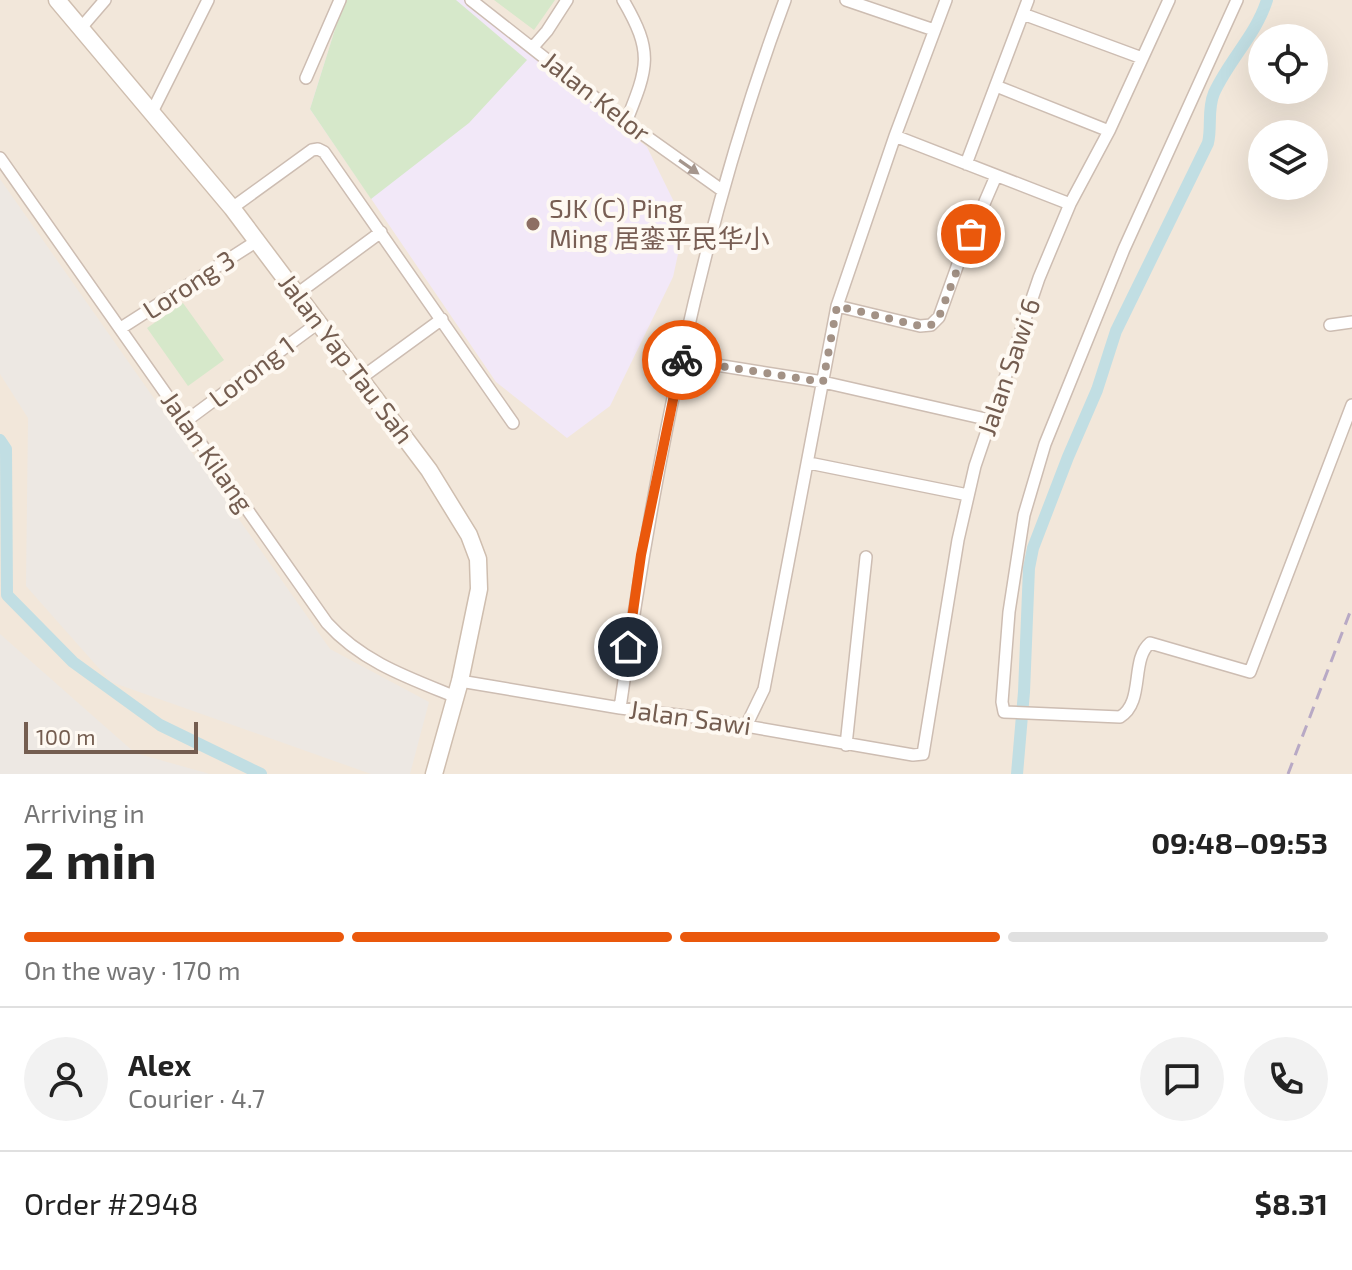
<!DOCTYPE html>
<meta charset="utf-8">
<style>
:root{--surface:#fff;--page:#f2f2f2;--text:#222;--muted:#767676;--line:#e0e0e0;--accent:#ea580c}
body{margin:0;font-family:"Exo 2","Noto Sans SC",sans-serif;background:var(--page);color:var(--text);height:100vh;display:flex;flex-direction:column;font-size:30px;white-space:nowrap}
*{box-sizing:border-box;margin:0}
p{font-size:26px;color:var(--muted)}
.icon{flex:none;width:44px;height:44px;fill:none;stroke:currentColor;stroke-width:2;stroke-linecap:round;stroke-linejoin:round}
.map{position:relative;height:774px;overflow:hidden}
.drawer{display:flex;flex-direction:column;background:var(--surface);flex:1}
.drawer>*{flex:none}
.tools{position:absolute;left:1248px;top:24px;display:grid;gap:16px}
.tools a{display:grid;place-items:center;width:80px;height:80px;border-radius:50%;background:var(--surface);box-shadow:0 8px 32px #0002;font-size:40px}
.scale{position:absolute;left:24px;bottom:20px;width:174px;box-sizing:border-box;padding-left:8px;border:4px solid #745d50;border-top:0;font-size:22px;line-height:28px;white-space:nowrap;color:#745d50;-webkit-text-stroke:6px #fef9f2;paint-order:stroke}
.pin{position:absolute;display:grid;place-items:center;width:68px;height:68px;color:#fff;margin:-34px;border:4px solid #fff;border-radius:50%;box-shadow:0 2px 8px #0007}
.courier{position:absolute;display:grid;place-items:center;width:80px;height:80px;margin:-40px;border:6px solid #ea580c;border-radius:50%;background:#fff;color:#222;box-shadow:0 2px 10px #0007}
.summary em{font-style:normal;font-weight:700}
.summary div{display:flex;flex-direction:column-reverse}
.summary{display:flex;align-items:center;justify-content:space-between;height:136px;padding:0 24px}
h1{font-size:52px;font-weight:700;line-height:60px}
.bar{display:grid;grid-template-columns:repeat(4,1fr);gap:12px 8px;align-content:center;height:96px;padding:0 24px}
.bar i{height:10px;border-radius:6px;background:var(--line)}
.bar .current{background:var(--accent)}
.bar p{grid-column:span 4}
.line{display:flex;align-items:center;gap:20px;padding:0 24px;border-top:2px solid var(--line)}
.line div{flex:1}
.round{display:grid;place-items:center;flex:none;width:84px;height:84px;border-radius:42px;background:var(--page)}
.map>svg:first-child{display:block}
.residential{fill:#f2e7da;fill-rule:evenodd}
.industrial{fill:#ede8e3}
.education{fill:#f2e8f8}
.green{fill:#d6e8ca}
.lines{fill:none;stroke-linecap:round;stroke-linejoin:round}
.canal{stroke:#c1dee3;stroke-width:12}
.street-casing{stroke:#cdbdb2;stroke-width:14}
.secondary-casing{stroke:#cfbeaf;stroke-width:19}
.street{stroke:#fff;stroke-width:11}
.secondary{stroke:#fff;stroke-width:16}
.rail{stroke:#b8a9c5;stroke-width:3;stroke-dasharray:12 8;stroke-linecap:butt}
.oneway{fill:#a5968d}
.done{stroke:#a39286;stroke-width:8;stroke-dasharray:0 14.4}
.route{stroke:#ea580c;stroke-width:10}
.education-dot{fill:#8d6e63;stroke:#fef9f2;stroke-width:3}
.labels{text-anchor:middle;stroke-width:8;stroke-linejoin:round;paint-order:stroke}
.street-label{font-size:26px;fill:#745d50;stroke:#fef9f2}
.education-label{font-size:26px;fill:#785e54;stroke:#fef9f2;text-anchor:start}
</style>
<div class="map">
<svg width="1352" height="774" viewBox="0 0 1352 774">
<rect width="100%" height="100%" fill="#fbf5eb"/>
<path class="residential" d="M0,0h1352v774h-1352zM1262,38h52v52h-52zM1262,134h52v52h-52z"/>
<path class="industrial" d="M0,179l330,470 99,53 -19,72h-39l-260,-92 -85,-96 2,-168 -28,-44z
M0,634l135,119 75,21h-210z"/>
<path class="education" d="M347,0h117l183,147 28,57 5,41 -7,32 -63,129 -43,32 -71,-56 -186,-273 31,-99z"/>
<path class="green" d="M347,0h109l71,60 -58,63 -98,76 -61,-90 31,-99z
M494,0h61l-21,30z
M183,303l41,57 -36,26 -41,-58z"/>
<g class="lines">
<path class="canal" d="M0,440l6,9 1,146 66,67 87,63 101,49
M1017,774l7,-82 5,-124 4,-20 35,-91 29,-67 19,-59 92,-188c4,-17 -1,-33 6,-50 15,-33 42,-58 53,-93"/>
<defs>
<path id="street" d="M471,0l155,122 97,69
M623,0c31,53 25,67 3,122
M846,0l88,30
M1237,0l-113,249 -79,195 -21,71 -15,97 -7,90 2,10 116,5c25,-15 10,-57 30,-74l100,29 102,-267
M1023,14l119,44
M80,29l25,-29
M533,47l14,-16 20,-31
M306,78l34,-78
M996,86l113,45
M152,112l56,-112
M895,136l175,68
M0,158l327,465c35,39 82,55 129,74
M966,164l62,-164
M232,208l80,-58 6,-1 6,3 189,271
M297,294l84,-62
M837,306l83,20 11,-1 8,-8 19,-53 38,-88
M1330,325l22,-3
M121,328l136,-87
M679,359l144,23 167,38
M361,378l81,-59
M186,421l132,-98
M809,463l159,32
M460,681l160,27 74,9 219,38 10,-1 35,-214 17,-74 64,-188 31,-74 39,-73 60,-131
M620,708c34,-240 80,-480 165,-708
M746,726l18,-37 73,-383 58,-170 51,-136
M846,745l20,-188"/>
<path id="secondary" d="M57,0l175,208 197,262 40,65 9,24 1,30 -19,92 -26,93"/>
</defs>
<use href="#street" class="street-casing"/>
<use href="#secondary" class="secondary-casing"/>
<use href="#street" class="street"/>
<use href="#secondary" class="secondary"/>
<path class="rail" d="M1288,774l64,-167"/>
</g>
<defs><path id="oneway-solid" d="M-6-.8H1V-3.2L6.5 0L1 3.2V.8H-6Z" transform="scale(2)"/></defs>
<use class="oneway" href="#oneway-solid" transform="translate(689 167) rotate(35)"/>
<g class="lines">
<path class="done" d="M682,360l141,22 14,-76 83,20 11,-1 8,-8 32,-83"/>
<path class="route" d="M628,647l13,-92 32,-155 6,-41 3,1"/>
</g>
<circle class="education-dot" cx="533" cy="224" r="8"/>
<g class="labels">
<g class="street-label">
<text transform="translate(596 97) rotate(38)" y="9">Jalan Kelor</text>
<text transform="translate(189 285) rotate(-33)" y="9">Lorong 3</text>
<text transform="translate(346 359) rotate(53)" y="9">Jalan Yap Tau Sah</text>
<text transform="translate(1009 367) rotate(-71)" y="9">Jalan Sawi 6</text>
<text transform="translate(252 372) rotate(-37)" y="9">Lorong 1</text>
<text transform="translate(207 452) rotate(55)" y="9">Jalan Kilang</text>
<text transform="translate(690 718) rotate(8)" y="9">Jalan Sawi</text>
</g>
<g class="education-label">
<text x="549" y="218">SJK (C) Ping<tspan x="549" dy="30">Ming 居銮平民华小</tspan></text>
</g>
</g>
</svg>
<div class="tools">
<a><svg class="icon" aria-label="locate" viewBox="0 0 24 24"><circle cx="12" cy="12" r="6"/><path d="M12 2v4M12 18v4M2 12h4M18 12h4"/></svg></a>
<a><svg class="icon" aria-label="layers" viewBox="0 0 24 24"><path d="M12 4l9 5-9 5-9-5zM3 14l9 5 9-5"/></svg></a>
</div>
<div class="scale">100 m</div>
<div class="pin" style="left:971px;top:234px;background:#ea580c"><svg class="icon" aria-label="bag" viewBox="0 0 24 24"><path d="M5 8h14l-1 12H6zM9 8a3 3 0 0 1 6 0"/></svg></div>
<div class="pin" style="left:628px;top:647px;background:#1f2937"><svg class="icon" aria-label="home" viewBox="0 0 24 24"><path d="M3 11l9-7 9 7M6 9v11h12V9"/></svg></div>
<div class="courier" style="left:682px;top:360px"><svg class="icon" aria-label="bike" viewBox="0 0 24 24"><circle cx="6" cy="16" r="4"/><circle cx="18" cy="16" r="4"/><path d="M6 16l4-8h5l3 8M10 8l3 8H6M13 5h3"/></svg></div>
</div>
<section class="drawer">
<div class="summary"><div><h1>2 min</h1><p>Arriving in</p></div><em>09:48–09:53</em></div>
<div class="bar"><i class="current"></i><i class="current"></i><i class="current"></i><i></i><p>On the way · 170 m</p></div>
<div class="line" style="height:144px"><a class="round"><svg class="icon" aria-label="person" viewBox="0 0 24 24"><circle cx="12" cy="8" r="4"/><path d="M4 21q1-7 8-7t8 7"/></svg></a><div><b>Alex</b><p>Courier · 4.7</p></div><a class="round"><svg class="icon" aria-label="chat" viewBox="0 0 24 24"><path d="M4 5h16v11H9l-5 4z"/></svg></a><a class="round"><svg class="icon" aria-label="phone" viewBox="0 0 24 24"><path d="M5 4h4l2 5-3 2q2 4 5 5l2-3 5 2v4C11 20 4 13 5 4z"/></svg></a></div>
<div class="line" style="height:104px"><div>Order #2948</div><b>$8.31</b></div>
</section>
